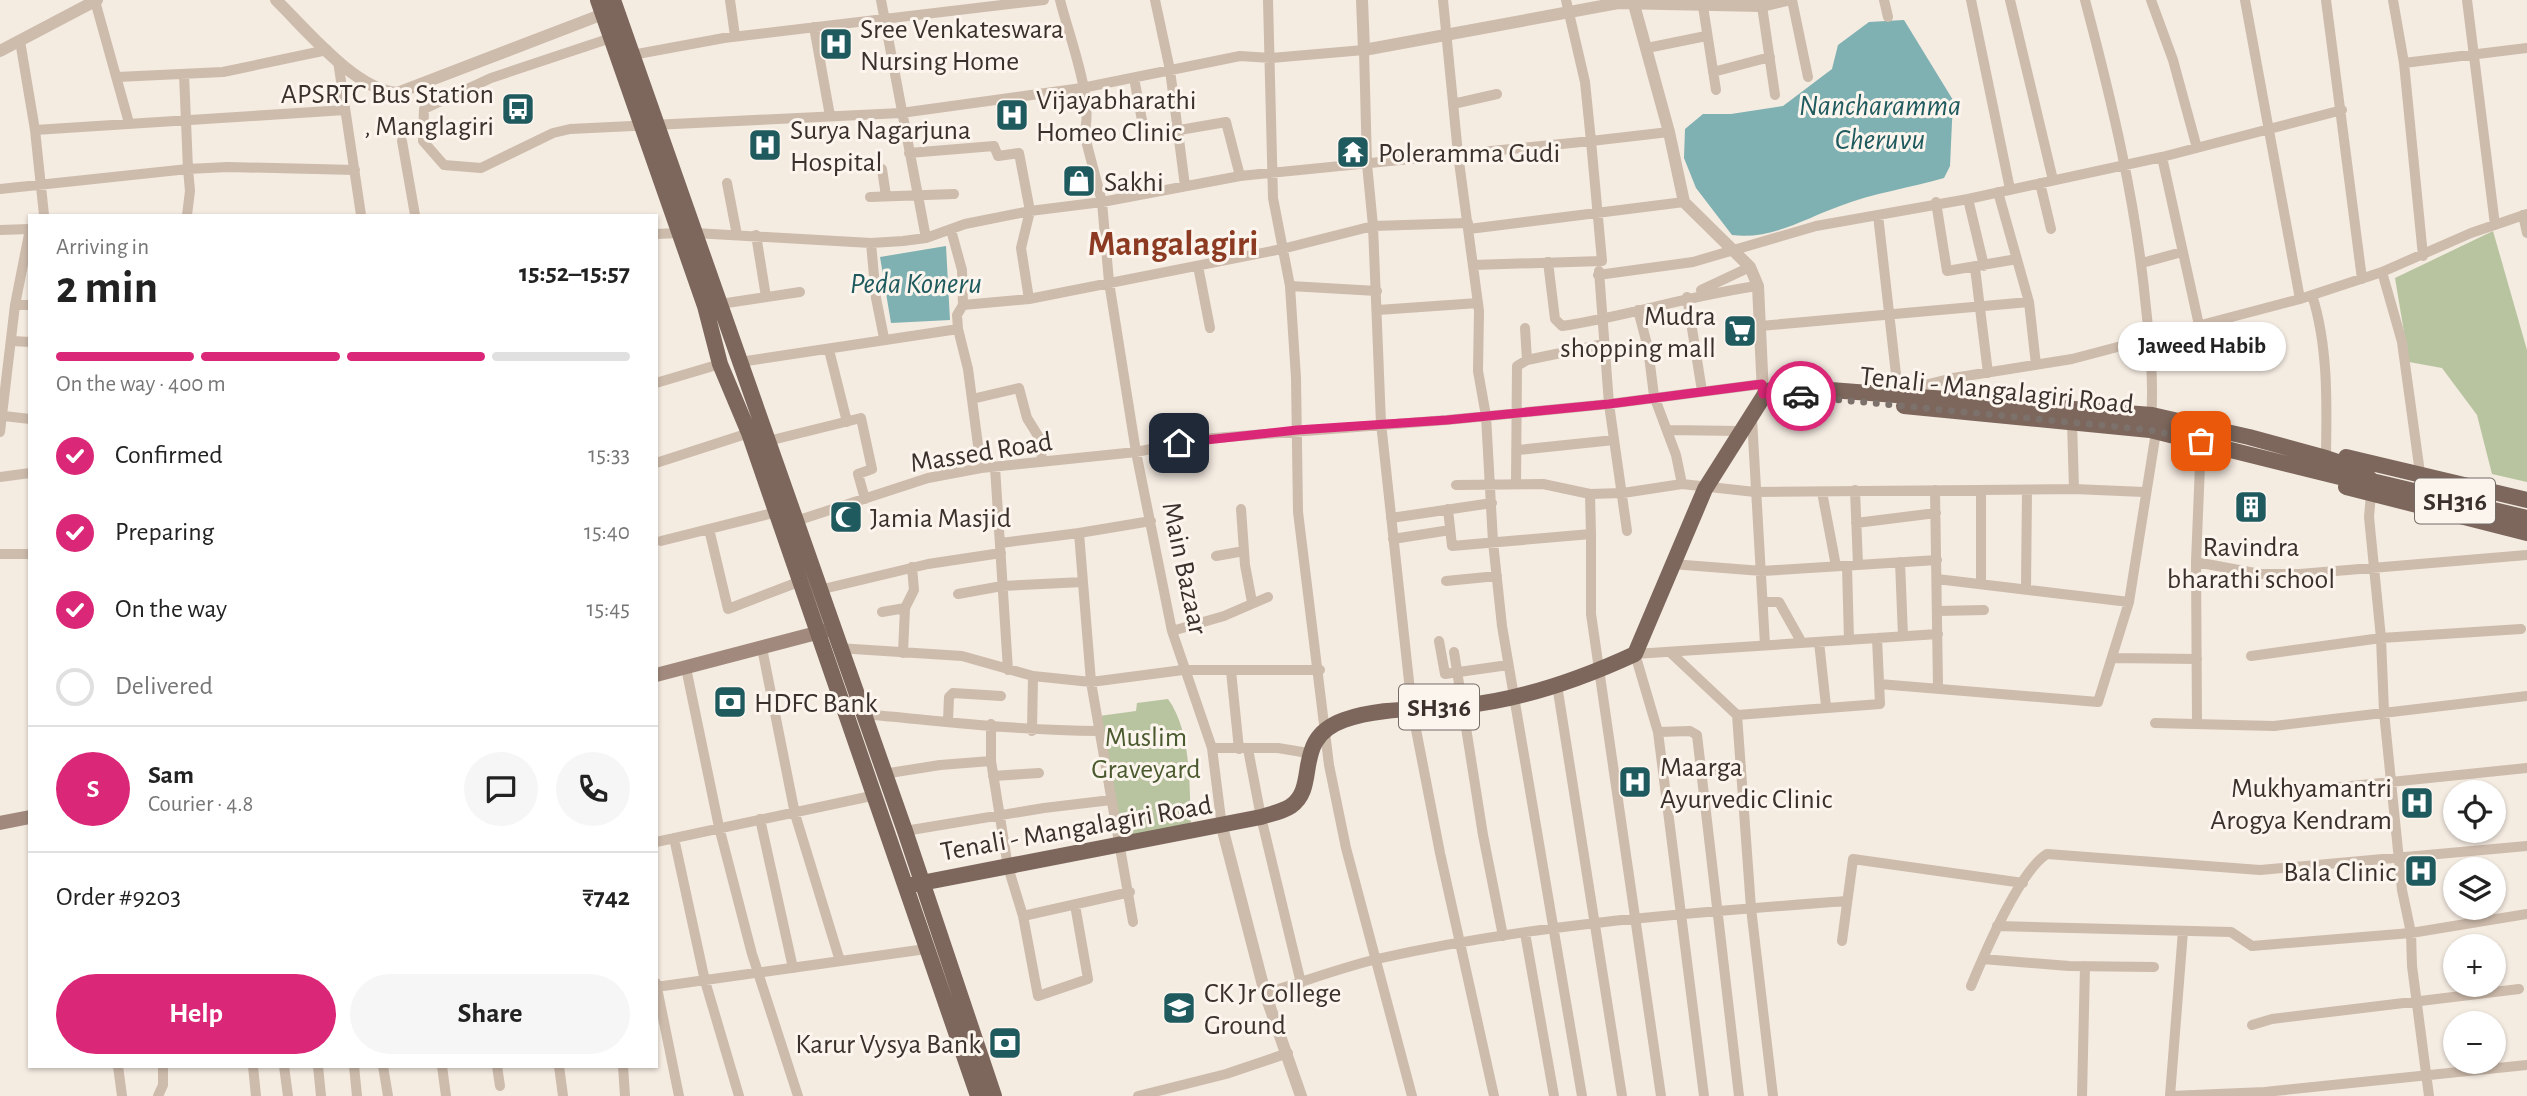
<!DOCTYPE html>
<meta charset="utf-8">
<style>
:root{--surface:#fff;--page:#f6f6f6;--text:#222;--muted:#767676;--line:#e0e0e0;--accent:#db2777}
body{margin:0;font-family:"Alegreya Sans",sans-serif;background:var(--page);color:var(--text);height:100vh;display:flex;flex-direction:column;font-size:26px;white-space:nowrap}
*{box-sizing:border-box;margin:0}
p{font-size:23px;color:var(--muted)}
.icon{flex:none;width:38px;height:38px;fill:none;stroke:currentColor;stroke-width:2;stroke-linecap:round;stroke-linejoin:round}
.map{position:relative;flex:1;overflow:hidden}
.side{position:absolute;left:28px;top:214px;width:630px;height:854px;display:flex;flex-direction:column;background:var(--surface);border-radius:0px;box-shadow:0 2px 5px #0004}
.side>*{flex:none}
.controls{position:absolute;left:2443px;top:780px;display:grid;gap:14px}
.controls a{display:grid;place-items:center;width:63px;height:63px;border-radius:50%;background:var(--surface);box-shadow:0 2px 5px #0004;font-size:35px}
.pin{position:absolute;display:grid;place-items:center;width:60px;height:60px;color:#fff;margin:-30px;border-radius:14px;box-shadow:0 4px 10px #0006}
.courier{position:absolute;display:grid;place-items:center;width:70px;height:70px;margin:-35px;border:5px solid #db2777;border-radius:50%;background:#fff;color:#222;box-shadow:0 2px 9px #0007}
.bubble{position:absolute;height:49px;border-radius:24px;background:var(--surface);box-shadow:0 2px 5px #0004;font-size:23px;font-weight:700;line-height:49px;text-align:center}
.summary em{font-style:normal;font-weight:700}
.summary div{display:flex;flex-direction:column-reverse}
.summary{display:flex;align-items:center;justify-content:space-between;height:119px;padding:0 28px}
h1{font-size:46px;font-weight:700;line-height:52px}
.bar{display:grid;grid-template-columns:repeat(4,1fr);gap:10px 7px;align-content:center;height:84px;padding:0 28px}
.bar i{height:9px;border-radius:5px;background:var(--line)}
.bar .selected{background:var(--accent)}
.bar p{grid-column:span 4}
.line{display:flex;align-items:center;gap:18px;padding:0 28px;border-top:2px solid var(--line)}
.line div{flex:1}
.round{display:grid;place-items:center;flex:none;width:74px;height:74px;border-radius:37px;background:var(--page)}
ol{padding:0 28px;list-style:none}
li{display:flex;align-items:center;gap:21px;height:77px}
li p{margin-inline-start:auto}
li .icon{padding:7px;border-radius:50%;background:var(--accent);color:#fff;stroke-width:4}
li:last-child{color:var(--muted)}
li i{width:38px;height:38px;border:4px solid var(--line);border-radius:50%}
.primary-button{display:flex;gap:14px;margin-top:auto;padding:14px 28px}
.primary-button a{flex:1;height:80px;border-radius:42px;background:var(--accent);color:#fff;font-size:28px;font-weight:700;line-height:80px;text-align:center}
.primary-button a+a{background:var(--page);color:var(--text)}
.map>svg:first-child{display:block}
.green{fill:#b8c4a0}
.water{fill:#7fb0b2}
.lines{fill:none;stroke-linecap:round;stroke-linejoin:round}
.minor{stroke:#cdbbac;stroke-width:10}
.tertiary{stroke:#cdbbac;stroke-width:12}
.secondary{stroke:#a18a7d;stroke-width:14}
.primary{stroke:#7d675c;stroke-width:16}
.done{stroke:#7c716b;stroke-width:7;stroke-dasharray:0 12.6}
.route{stroke:#db2777;stroke-width:9}
.labels{text-anchor:middle;stroke-width:6;stroke-linejoin:round;paint-order:stroke}
.shield{fill:#fbf5ee;stroke:#756b66;stroke-width:2}
.shield-label{font-size:26px;font-weight:bold;fill:#3b302b}
.poi-label{font-size:28px;fill:#3b302b;stroke:#fbf5ee;text-anchor:start}
.street-label{font-size:28px;fill:#3b302b;stroke:#fbf5ee}
.park-label{font-size:28px;fill:#4a5a2e;stroke:#fbf5ee}
.water-label{font-size:30px;font-style:italic;fill:#1f5a5e;stroke:#fbf5ee}
.district-label{font-size:35px;font-weight:bold;fill:#8c3b22;stroke:#fbf5ee}
</style>
<div class="map">
<svg width="2527" height="1096" viewBox="0 0 2527 1096">
<rect width="100%" height="100%" fill="#f4ebe1"/>
<path class="green" d="M2493,231l34,119v132l-35,-8 -15,-59 -35,-47 -33,-6 -14,-84z
M1168,699c24,33 21,87 23,127l-70,12 -22,-122 37,-5 1,-8z"/>
<path class="water" d="M1904,20l49,80 -3,66 -6,12c-34,10 -71,15 -104,28 -36,13 -69,34 -108,29l-36,-47 -12,-30 1,-29 18,-15h28l52,-8 49,-37 6,-24 31,-23z
M946,246l4,74 -59,3 -11,-66z"/>
<g class="lines">
<path class="minor" d="M730,0l5,36
M881,0l45,238
M1060,0c8,33 35,102 24,133l18,69 7,80 27,170 36,179 40,117 10,79
M1155,0l15,70 15,116
M1268,0l5,198 17,88 6,92 2,134 31,253 17,83 66,248
M1443,0l15,154 21,157 -1,60 8,45 7,126 9,84 80,470
M1702,0l14,90
M1792,0l16,77
M1884,0l4,17
M1971,0l39,189
M2010,0l43,180
M2085,0c27,102 51,202 61,308 4,36 8,75 5,111
M2151,0l22,60 24,88
M2245,0l55,299
M2326,0l36,279
M2393,0l11,63 19,193
M2467,0l28,225
M95,1l34,122
M1762,6l13,89
M814,27l16,89
M611,38l-120,40 -67,31 -1,32 21,24 37,3 72,-35 17,-4 331,-16 181,-25 158,-32 31,2 93,-8 3,114 6,62 8,197 31,286 28,144 54,243
M20,41l15,89 9,85
M1647,48l59,-12
M632,55l92,-17 320,-38
M338,61l23,154
M2404,63l123,-15
M1713,72l57,-15
M117,77l106,-5 104,-22
M1134,78l11,58 81,-14 14,54
M1453,104l44,-10
M35,130l310,-20
M402,141l13,74
M909,153l85,-7 4,10 21,-3 11,58 -9,37 8,51
M2162,157l37,168
M882,169l4,27
M727,183l10,52
M2040,183l11,46
M0,189l188,-20 -4,-95
M1998,192l31,110 7,63
M870,197l84,-3
M1968,199l16,67
M1936,202l11,69 70,-12
M187,215l3,-24 -2,-22 40,-2 127,3
M1878,215l20,177
M2523,215l4,18
M1469,229l215,-27
M0,230l29,-1
M951,230l11,40 1,35 -6,10 1,14 10,40 13,99
M695,233l176,10 32,-2 23,-3 39,-14 65,-13 72,-9 138,-26 351,-35 -6,-59 -19,-82
M656,234l24,-1
M756,235l10,62
M871,243l5,55 8,40
M1548,262l7,57 7,7c66,-10 129,-31 196,-40
M2142,263l40,-11
M1473,265l129,-4 -11,-120 78,-9
M1198,266l12,62
M1975,268l13,105
M1599,271l10,133 18,127
M2382,272l20,70 18,131
M1598,275l95,-13 123,-36 152,-27 194,-42 180,-47
M1290,286l87,5
M1701,290l49,-23
M2312,295c16,50 15,107 14,159
M1687,297l15,94
M720,304l80,-12
M15,305h15
M963,305l66,-6 253,-50 91,-23 95,-3
M1378,310l100,-7
M1638,310l10,38 6,48 22,59 6,29
M1760,326l269,-24
M1525,328l2,32
M12,341l18,1
M829,350l18,72
M740,362l218,-33
M656,383l64,-19
M1900,391l53,-13 119,-19 228,-60 82,-27 89,-39 56,-19
M972,399l47,-11 8,30 13,21 2,23
M4,416l26,3
M1752,419l13,226
M2072,422l2,67
M1667,430l74,1
M0,432l15,-127 15,-76
M768,441l93,-23 11,51 -14,5 7,25
M1518,450l96,-10
M656,463l93,-30
M995,467l13,203
M0,477l30,-4
M1516,484l1,-118 10,-6 77,-16
M1456,485l87,-1 47,10
M1855,490l3,75
M1935,490l3,197
M1981,491v93
M1822,492l14,74
M2371,494l-2,23 12,121 3,74 18,178 9,43 1,33 17,130
M1241,509l4,56 7,37
M1448,509l4,37 139,-12 -1,-40 33,-1 59,-9 73,8 319,-3 70,3
M1391,518l101,-15
M796,521l132,-43 53,-10 155,-16 65,-13 246,-19 162,-16 153,-20
M1856,523l80,-10
M709,529l19,80 73,-28
M1079,533l72,-12
M1591,534v80l70,482
M1393,539l57,-9
M661,541l116,-29
M1001,543l78,-10 12,149 42,240
M0,554h30
M1216,556l28,-5
M1900,562l3,74
M2196,562l64,12h40l227,-19
M1672,564l90,7 175,-11
M1847,566l2,74
M1937,579l192,23
M1446,581l51,-5
M2026,589l1,-99
M819,590l109,-26 73,-11
M958,594l44,-8 81,-4
M1764,602h15l23,41
M1938,611l46,-1
M882,612l23,-4
M1172,631l52,-15 44,-19
M1439,641l6,33 63,-9
M1819,642l7,64
M762,648l33,166 45,147
M838,648l124,8 71,20 58,6 92,-12h137
M1454,652l29,183 20,101
M1670,652l67,63 143,-11 -3,-66
M903,653l2,-45 9,-18 -2,-23
M2251,656l130,-18 140,-9
M2114,658l83,1
M686,668l33,159 33,127 46,142
M1231,671l8,78
M1879,684l219,18 31,-100 27,-170
M1557,685l65,411
M863,714c79,7 157,17 236,17
M1737,715l14,193 22,188
M948,721l1,-24 4,-4 48,3
M2155,723l119,3 253,-30
M991,724v37l17,106 15,49 15,80 50,-17 -13,-74
M2197,724l-1,-162 5,-121
M1032,731l1,-55
M1658,732l32,-1 7,4 42,361
M1212,748h66l30,5
M1248,749l13,68 40,166
M1699,772l42,-6
M883,774l57,-9 51,-4
M993,776l46,-3
M2265,795l262,-27
M760,819l33,149
M905,831l139,-23 67,-8
M674,838l31,143 34,115
M656,842l220,-47
M1023,916l107,-24
M1997,926l234,6 21,14 159,-13 116,-19
M1525,933l29,163
M1842,941l11,-82 170,24
M1983,959l86,7 85,1
M656,983l23,113
M1971,986c13,-31 48,-115 76,-132l213,16 267,-24
M656,987l270,-38
M1265,993c38,-11 75,-25 112,-34 154,-35 312,-46 469,-58
M2252,1025l20,-6 247,-30
M118,1066l4,30
M253,1066l3,30
M284,1066l4,30
M318,1066l3,30
M354,1066l3,30
M383,1066l5,30
M442,1066l4,30
M497,1066l3,20
M559,1066l4,30
M623,1066l2,30
M158,1096l5,-11v-19
M1138,1096l88,-22 62,-21
M1704,1096l-46,-364 -23,-78 303,-20
M2082,1096l3,-130
M2170,1096l13,-165
M2171,1096l94,-4 262,-27"/>
<path class="tertiary" d="M276,0c29,28 79,90 121,93l214,-82
M1362,0l2,50 254,-47 144,3 25,-6
M1633,1l36,131 15,70 66,65 8,19 5,108
M0,51l97,-51
M1222,827l43,166 36,103"/>
<path class="secondary" d="M656,675l172,-45
M0,823l30,-6"/>
<path class="primary" d="M598,0l107,306 15,58 29,69 229,663
M613,0l292,831 89,265
M1904,406l246,24 206,51h16l155,37
M2346,457l181,43
M2346,487l181,46
M906,886l355,-69c9,-3 21,-5 30,-11 29,-20 0,-67 53,-86 37,-13 79,-10 117,-14 60,-6 120,-27 174,-52l70,-165 62,-98 25,-4 360,28 97,22 77,21 33,11 13,12"/>
</g>
<g class="lines">
<path class="done" d="M1801,396l349,34 51,11"/>
<path class="route" d="M1179,443l118,-13 150,-10 162,-16 153,-20 1,10 18,-4 20,6"/>
</g>
<defs>
<symbol id="hospital-square" viewBox="-11 -11 22 22"><rect x="-9" y="-9" width="18" height="18" rx="4" fill="#1f5a5e" stroke="#fbf5ee"/><path d="M-5-5h3v3.5h4V-5h3V5h-3V1.5h-4V5h-3Z" fill="#fff"/></symbol>
<symbol id="bus-square" viewBox="-11 -11 22 22"><rect x="-9" y="-9" width="18" height="18" rx="4" fill="#1f5a5e" stroke="#fbf5ee"/><path d="M-5-6H5V4H4V6H2V4H-2V6H-4V4H-5ZM-3.5-4V0h7V-4ZM-3.5 1.2v1.5H-2V1.2ZM2 1.2v1.5H3.5V1.2Z" fill="#fff"/></symbol>
<symbol id="temple-square" viewBox="-11 -11 22 22"><rect x="-9" y="-9" width="18" height="18" rx="4" fill="#1f5a5e" stroke="#fbf5ee"/><path d="M0-6L5-2H3V0L6.5 2.5H4V6H1.5V3h-3V6H-4V2.5H-6.5L-3 0V-2H-5Z" fill="#fff"/></symbol>
<symbol id="shop-square" viewBox="-11 -11 22 22"><rect x="-9" y="-9" width="18" height="18" rx="4" fill="#1f5a5e" stroke="#fbf5ee"/><path d="M-5-2.5h2.3a2.7 3.5 0 0 1 5.4 0H5L5.5 6h-11ZM-1.5-2.5h3a1.5 2.3 0 0 0-3 0Z" fill="#fff"/></symbol>
<symbol id="supermarket-square" viewBox="-11 -11 22 22"><rect x="-9" y="-9" width="18" height="18" rx="4" fill="#1f5a5e" stroke="#fbf5ee"/><path d="M-6-5.5h2.5l.6 2H6L4.5 2H-2.5L-4.4-4H-6ZM-1.5 3.2a1.3 1.3 0 1 0 .1 0ZM3 3.2a1.3 1.3 0 1 0 .1 0Z" fill="#fff"/></symbol>
<symbol id="building-square" viewBox="-11 -11 22 22"><rect x="-9" y="-9" width="18" height="18" rx="4" fill="#1f5a5e" stroke="#fbf5ee"/><path d="M-4-6H4V6H1V3H-1V6H-4ZM-2.5-4.3h1.7v1.8h-1.7ZM.8-4.3h1.7v1.8H.8ZM-2.5-1h1.7V.8h-1.7ZM.8-1h1.7V.8H.8Z" fill="#fff"/></symbol>
<symbol id="mosque-square" viewBox="-11 -11 22 22"><rect x="-9" y="-9" width="18" height="18" rx="4" fill="#1f5a5e" stroke="#fbf5ee"/><path d="M3.5-4.9A6 6 0 1 0 3.5 4.9A5 5 0 1 1 3.5-4.9Z" fill="#fff"/></symbol>
<symbol id="bank-square" viewBox="-11 -11 22 22"><rect x="-9" y="-9" width="18" height="18" rx="4" fill="#1f5a5e" stroke="#fbf5ee"/><path d="M-6-4H6V4H-6ZM0-2.3a2.3 2.3 0 1 0 0 4.6a2.3 2.3 0 1 0 0-4.6Z" fill="#fff"/></symbol>
<symbol id="university-square" viewBox="-11 -11 22 22"><rect x="-9" y="-9" width="18" height="18" rx="4" fill="#1f5a5e" stroke="#fbf5ee"/><path d="M0-5L7-2L0 1L-7-2ZM-4 1L0 2.5L4 1V4Q0 6-4 4Z" fill="#fff"/></symbol>
</defs>
<g fill-rule="evenodd">
<use href="#hospital-square" x="817" y="25" width="38" height="38"/>
<use href="#bus-square" x="499" y="90" width="38" height="38"/>
<use href="#hospital-square" x="993" y="96" width="38" height="38"/>
<use href="#hospital-square" x="746" y="126" width="38" height="38"/>
<use href="#temple-square" x="1334" y="133" width="38" height="38"/>
<use href="#shop-square" x="1060" y="162" width="38" height="38"/>
<use href="#supermarket-square" x="1721" y="312" width="38" height="38"/>
<use href="#building-square" x="2232" y="488" width="38" height="38"/>
<use href="#mosque-square" x="827" y="498" width="38" height="38"/>
<use href="#bank-square" x="711" y="683" width="38" height="38"/>
<use href="#hospital-square" x="1616" y="763" width="38" height="38"/>
<use href="#hospital-square" x="2398" y="784" width="38" height="38"/>
<use href="#hospital-square" x="2402" y="852" width="38" height="38"/>
<use href="#university-square" x="1160" y="989" width="38" height="38"/>
<use href="#bank-square" x="986" y="1024" width="38" height="38"/>
</g>
<g class="labels">
<g class="shield">
<rect x="2415" y="478.5" width="80" height="45" rx="5"/>
<rect x="1399" y="684.5" width="80" height="45" rx="5"/>
</g>
<g class="shield-label">
<text x="2455" y="510">SH316</text>
<text x="1439" y="716">SH316</text>
</g>
<g class="poi-label">
<text x="860" y="38">Sree Venkateswara<tspan x="860" dy="32">Nursing Home</tspan></text>
<text x="494" y="103" text-anchor="end">APSRTC Bus Station<tspan x="494" dy="32">, Manglagiri</tspan></text>
<text x="1036" y="109">Vijayabharathi<tspan x="1036" dy="32">Homeo Clinic</tspan></text>
<text x="790" y="139">Surya Nagarjuna<tspan x="790" dy="32">Hospital</tspan></text>
<text x="1378" y="162">Poleramma Gudi</text>
<text x="1104" y="191">Sakhi</text>
<text x="1716" y="325" text-anchor="end">Mudra<tspan x="1716" dy="32">shopping mall</tspan></text>
<text x="870" y="527">Jamia Masjid</text>
<text x="2251" y="556" text-anchor="middle">Ravindra<tspan x="2251" dy="32">bharathi school</tspan></text>
<text x="754" y="712">HDFC Bank</text>
<text x="1660" y="776">Maarga<tspan x="1660" dy="32">Ayurvedic Clinic</tspan></text>
<text x="2392" y="797" text-anchor="end">Mukhyamantri<tspan x="2392" dy="32">Arogya Kendram</tspan></text>
<text x="2396" y="881" text-anchor="end">Bala Clinic</text>
<text x="1204" y="1002">CK Jr College<tspan x="1204" dy="32">Ground</tspan></text>
<text x="981" y="1053" text-anchor="end">Karur Vysya Bank</text>
</g>
<g class="street-label">
<text transform="translate(1997 389) rotate(6)" y="10">Tenali - Mangalagiri Road</text>
<text transform="translate(981 451) rotate(-9)" y="10">Massed Road</text>
<text transform="translate(1186 568) rotate(78)" y="10">Main Bazaar</text>
<text transform="translate(1076 827) rotate(-10)" y="10">Tenali - Mangalagiri Road</text>
</g>
<g class="park-label">
<text x="1146" y="746">Muslim<tspan x="1146" dy="32">Graveyard</tspan></text>
</g>
<g class="water-label">
<text x="1880" y="115">Nancharamma<tspan x="1880" dy="34">Cheruvu</tspan></text>
<text x="916" y="293">Peda Koneru</text>
</g>
<g class="district-label">
<text x="1173" y="255">Mangalagiri</text>
</g>
</g>
</svg>
<div class="controls">
<a><svg class="icon" aria-label="locate" viewBox="0 0 24 24"><circle cx="12" cy="12" r="6"/><path d="M12 2v4M12 18v4M2 12h4M18 12h4"/></svg></a>
<a><svg class="icon" aria-label="layers" viewBox="0 0 24 24"><path d="M12 4l9 5-9 5-9-5zM3 14l9 5 9-5"/></svg></a>
<a>+</a>
<a>−</a>
</div>
<div class="pin" style="left:2201px;top:441px;background:#ea580c"><svg class="icon" aria-label="bag" viewBox="0 0 24 24"><path d="M5 8h14l-1 12H6zM9 8a3 3 0 0 1 6 0"/></svg></div>
<div class="pin" style="left:1179px;top:443px;background:#1f2937"><svg class="icon" aria-label="home" viewBox="0 0 24 24"><path d="M3 11l9-7 9 7M6 9v11h12V9"/></svg></div>
<div class="courier" style="left:1801px;top:396px"><svg class="icon" aria-label="car" viewBox="0 0 24 24"><path d="M5 17H2v-5l4-1 3-4h7l3 4 3 1v5h-3M9 17h6M6 11h13"/><circle cx="7" cy="17" r="2"/><circle cx="17" cy="17" r="2"/></svg></div>
<div class="bubble" style="left:2118px;top:322px;width:168px">Jaweed Habib</div>
<section class="side">
<div class="summary"><div><h1>2 min</h1><p>Arriving in</p></div><em>15:52–15:57</em></div>
<div class="bar"><i class="selected"></i><i class="selected"></i><i class="selected"></i><i></i><p>On the way · 400 m</p></div>
<ol>
<li><svg class="icon" aria-label="check" viewBox="0 0 24 24"><path d="M5 12l5 5 9-10"/></svg>Confirmed<p>15:33</p></li>
<li><svg class="icon" aria-label="check" viewBox="0 0 24 24"><path d="M5 12l5 5 9-10"/></svg>Preparing<p>15:40</p></li>
<li><svg class="icon" aria-label="check" viewBox="0 0 24 24"><path d="M5 12l5 5 9-10"/></svg>On the way<p>15:45</p></li>
<li><i></i>Delivered</li>
</ol>
<div class="line" style="height:126px"><b class="round" style="background:var(--accent);color:#fff">S</b><div><b>Sam</b><p>Courier · 4.8</p></div><a class="round"><svg class="icon" aria-label="chat" viewBox="0 0 24 24"><path d="M4 5h16v11H9l-5 4z"/></svg></a><a class="round"><svg class="icon" aria-label="phone" viewBox="0 0 24 24"><path d="M5 4h4l2 5-3 2q2 4 5 5l2-3 5 2v4C11 20 4 13 5 4z"/></svg></a></div>
<div class="line" style="height:91px"><div>Order #9203</div><b>₹742</b></div>
<div class="primary-button"><a>Help</a><a>Share</a></div>
</section>
</div>
